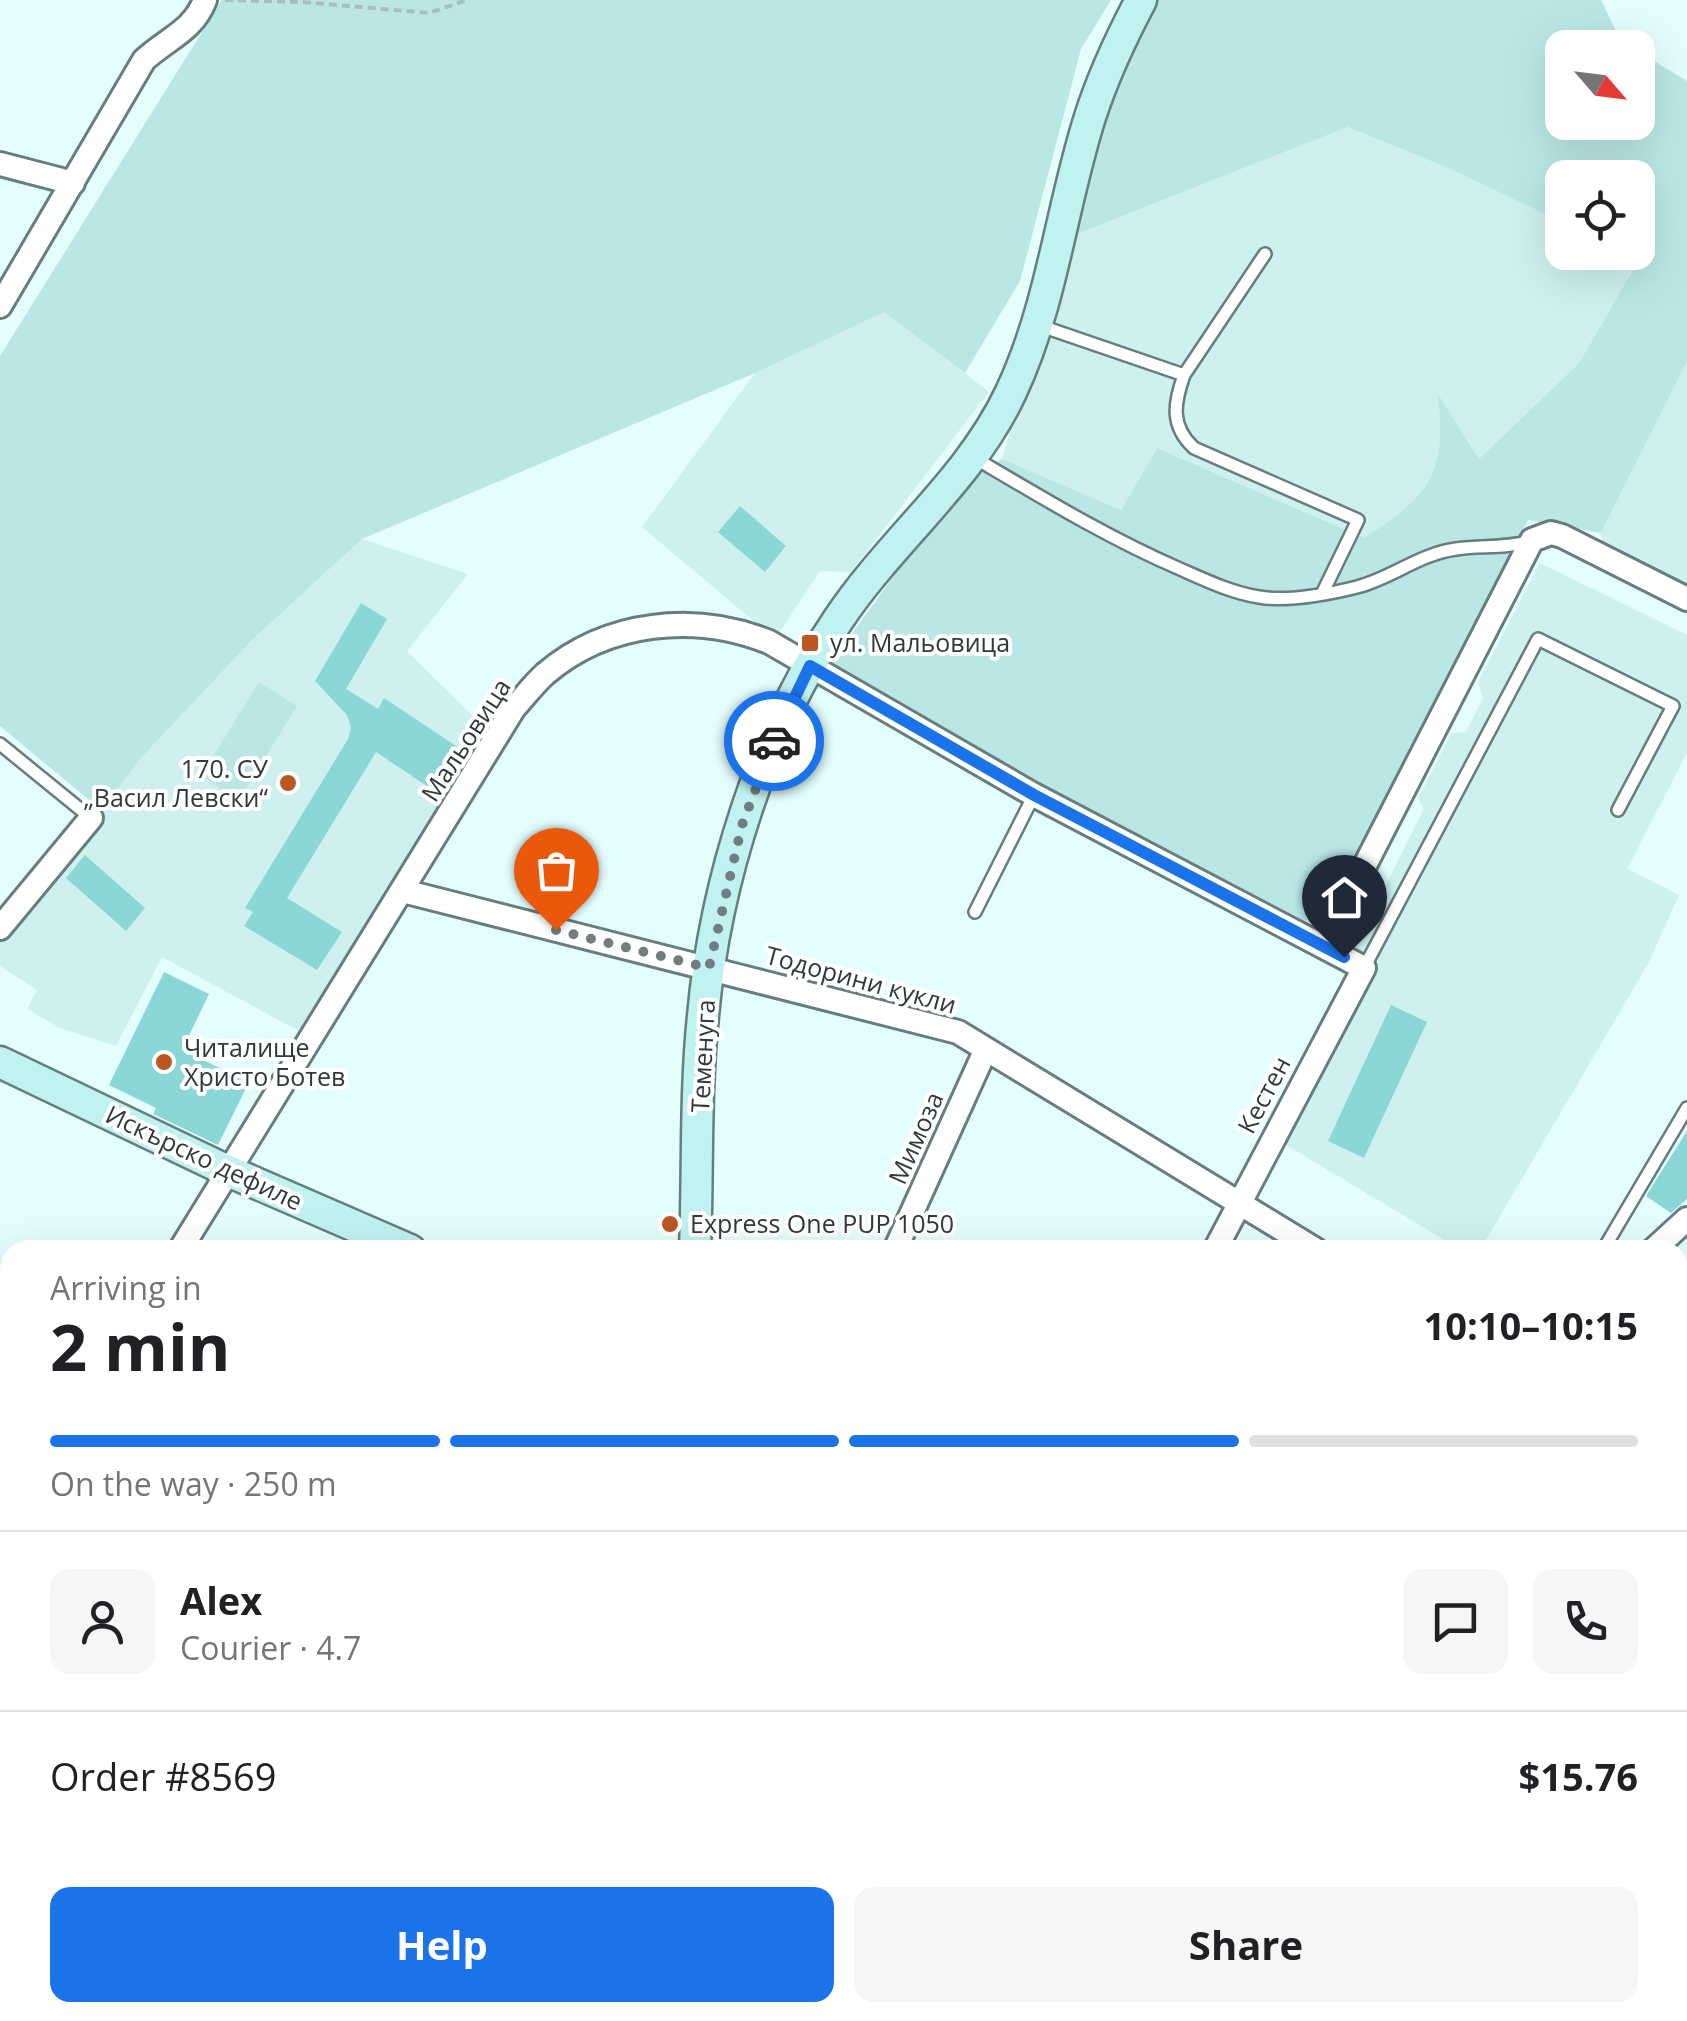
<!DOCTYPE html>
<meta charset="utf-8">
<style>
:root{--surface:#fff;--page:#f6f6f6;--text:#202124;--muted:#757577;--line:#e0e0e0;--accent:#1a73e8}
body{margin:0;font-family:"Open Sans",sans-serif;background:var(--page);color:var(--text);height:100vh;display:flex;flex-direction:column;font-size:38px;white-space:nowrap}
*{box-sizing:border-box;margin:0}
p{font-size:32px;color:var(--muted)}
.icon{flex:none;width:55px;height:55px;fill:none;stroke:currentColor;stroke-width:2;stroke-linecap:round;stroke-linejoin:round}
.map{position:relative;flex:1;overflow:hidden}
.sheet{position:absolute;left:0px;top:1240px;width:1688px;height:782px;display:flex;flex-direction:column;background:var(--surface);border-radius:30px 30px 0 0;box-shadow:0 10px 40px #0002}
.sheet>*{flex:none}
.needle{width:65px;rotate:118deg}
.controls{position:absolute;left:1545px;top:30px;display:grid;gap:20px}
.controls a{display:grid;place-items:center;width:110px;height:110px;border-radius:20px;background:var(--surface);box-shadow:0 10px 40px #0002;font-size:50px}
.pin{position:absolute;display:grid;place-items:center;width:85px;height:85px;color:#fff;margin:-102px -42px;border-radius:50% 50% 50% 0;rotate:-45deg;box-shadow:0 0 10px #0007}
.pin .icon{rotate:45deg}
.courier{position:absolute;display:grid;place-items:center;width:100px;height:100px;margin:-50px;border:8px solid #1a73e8;border-radius:50%;background:#fff;color:#222;box-shadow:0 2px 12px #0007}
.head em{font-style:normal;font-weight:700}
.head div{display:flex;flex-direction:column-reverse}
.head{display:flex;align-items:center;justify-content:space-between;height:170px;padding:0 50px}
h1{font-size:65px;font-weight:700;line-height:75px}
.bar{display:grid;grid-template-columns:repeat(4,1fr);gap:15px 10px;align-content:center;height:120px;padding:0 50px}
.bar i{height:12px;border-radius:8px;background:var(--line)}
.bar .active{background:var(--accent)}
.bar p{grid-column:span 4}
.line{display:flex;align-items:center;gap:25px;padding:0 50px;border-top:2px solid var(--line)}
.line div{flex:1}
.round{display:grid;place-items:center;flex:none;width:105px;height:105px;border-radius:20px;background:var(--page)}
.primary-button{display:flex;gap:20px;margin-top:auto;padding:20px 50px}
.primary-button a{flex:1;height:115px;border-radius:20px;background:var(--accent);color:#fff;font-size:40px;font-weight:700;line-height:115px;text-align:center}
.primary-button a+a{background:var(--page);color:var(--text)}
.map>svg:first-child{display:block}
.built{fill:#cef1f0}
.green{fill:#bae7e6}
.building{fill:#8ad7d6}
.lines{fill:none;stroke-linecap:round;stroke-linejoin:round}
.lane-casing{stroke:#667e7d;stroke-width:16}
.street-casing{stroke:#667e7d;stroke-width:28}
.secondary-casing{stroke:#667e7d;stroke-width:35}
.path{stroke:#a8bdbd;stroke-width:4;stroke-dasharray:8 5;stroke-linecap:butt}
.lane{stroke:#fff;stroke-width:11}
.street{stroke:#fff;stroke-width:22}
.secondary{stroke:#c1f2f2;stroke-width:30}
.done{stroke:#6f7f7f;stroke-width:10;stroke-dasharray:0 18}
.route{stroke:#1a73e8;stroke-width:12}
.poi-dot{fill:#bc5724;stroke:#fff;stroke-width:4}
.labels{text-anchor:middle;stroke-width:8;stroke-linejoin:round;paint-order:stroke}
.poi-label{font-size:25px;fill:#303a3a;stroke:#fff;text-anchor:start}
.street-label{font-size:25px;fill:#303a3a;stroke:#fff}
</style>
<div class="map">
<svg width="1687" height="2021" viewBox="0 0 1687 2021">
<rect width="100%" height="100%" fill="#e4fefe"/>
<path class="built" d="M1348,127l102,42 112,53v30l65,1 12,5 -60,105 -100,96 -40,-63 3,31 -3,31 -11,28 -28,29 -36,24 -207,-91 -36,62 -119,-51 65,-221z
M884,311l105,81 -138,180 -31,-1 -45,68 -133,-112 113,-154z
M1687,362v233l-83,-40 -3,-22z
M362,539l106,35 -61,77 80,79 -188,301 -137,-74 -46,89 -56,-18 -33,-19 10,-19 -37,-24v-36l142,-173 110,-117z
M1540,563l147,72v118l-60,116 52,26 -31,69 -168,286h-19l-180,-108 98,-181 -24,-15 69,-137 -6,-10 33,-66 15,-1 17,-34 -5,-16z"/>
<path class="green" d="M222,0h889l-30,49 -61,232 -55,92 -81,-61 -129,61 -393,166 -110,101 -110,117 -41,53 -101,-84v-370z
M1152,0h449l20,41 11,6 -70,1v74h76v-71l49,30v281l-86,171 -73,-13 -200,389 -36,18 -465,-259 126,-174 49,-35 119,51 36,-62 207,90c66,-42 83,-64 74,-144l41,65 100,-96 60,-104 -12,-6 11,-1v-74h-76v44l-112,-53 -102,-42 -281,111 55,-191z
M259,682l38,24 -58,94 -38,-24z
M1687,1930v91h-152l15,-8 128,-1v-76z"/>
<path class="building" d="M740,506l46,40 -21,26 -47,-40z
M361,603l26,16 -41,70 32,20 6,-11 75,50 -26,42 -57,-38 -89,146 55,34 -25,38 -73,-44 9,-14 -8,-4 103,-169 3,-11 -4,-13 -32,-34z
M85,855l60,53 -19,23 -60,-53z
M164,972l45,22 -27,56 67,32 -31,63 -65,-31 3,-6 -47,-23z
M1391,1005l36,17 -63,136 -36,-17z
M1687,1131v68l-16,14 -25,-17z"/>
<g class="lines">
<defs>
<path id="lane" d="M1041,326l143,49c-10,28 -14,51 10,73l164,72 -35,72
M1184,375l81,-121
M973,457c68,40 135,81 207,112 25,11 52,24 79,28 29,5 70,-3 98,-10 35,-9 62,-33 99,-38 26,-4 47,0 75,-8
M0,744l91,74
M975,912l59,-117
M1364,968l174,-329 135,67 -55,104
M1603,1250l84,-142
M674,2012l21,9"/>
<path id="street" d="M0,164l73,19
M0,306l144,-246c24,-22 49,-29 61,-60
M403,891l555,141 358,218
M0,928l91,-110
M1324,945l208,-405 19,-7 11,3 125,63
M180,1250l334,-542c10,-11 20,-24 31,-34 62,-53 150,-62 224,-32l265,153 330,173 -149,282
M895,1250l91,-201
M1653,1250l34,-31
M0,1429l10,4
M1678,1546l9,-3
M0,1554l10,-18
M0,1771l10,-2
M1678,1892l9,-1
M614,2012l7,9
M975,2012l7,9
M44,2021l2,-9
M232,2021l3,-9
M1087,2021l4,-9"/>
<path id="secondary" d="M0,1062l228,109 182,79
M695,1250c3,-77 0,-157 8,-234 12,-133 59,-285 135,-396 53,-80 132,-140 173,-228 41,-87 50,-184 79,-275 13,-41 31,-79 51,-117
M1678,1658l9,2"/>
</defs>
<use href="#lane" class="lane-casing"/>
<use href="#street" class="street-casing"/>
<use href="#secondary" class="secondary-casing"/>
<path class="path" d="M225,0l78,2 126,11 38,-13
M1525,2012v9"/>
<use href="#lane" class="lane"/>
<use href="#street" class="street"/>
<use href="#secondary" class="secondary"/>
</g>
<g class="lines">
<path class="done" d="M556,930l153,38 33,-143 32,-84"/>
<path class="route" d="M774,741l36,-75 224,129 310,162"/>
</g>
<g class="poi-dot">
<rect x="800" y="633" width="20" height="20" rx="5"/>
<circle cx="288" cy="783" r="10"/>
<circle cx="164" cy="1062" r="10"/>
<circle cx="670" cy="1224" r="10"/>
</g>
<g class="labels">
<g class="poi-label">
<text x="830" y="652">ул. Мальовица</text>
<text x="268" y="778" text-anchor="end">170. СУ<tspan x="268" dy="29">„Васил Левски“</tspan></text>
<text x="184" y="1057">Читалище<tspan x="184" dy="29">Христо Ботев</tspan></text>
<text x="690" y="1233">Express One PUP 1050</text>
</g>
<g class="street-label">
<text transform="translate(466 740) rotate(-57)" y="9">Мальовица</text>
<text transform="translate(861 980) rotate(15)" y="9">Тодорини кукли</text>
<text transform="translate(703 1056) rotate(-87)" y="9">Теменуга</text>
<text transform="translate(1264 1095) rotate(-62)" y="9">Кестен</text>
<text transform="translate(916 1138) rotate(-66)" y="9">Мимоза</text>
<text transform="translate(204 1158) rotate(25)" y="9">Искърско дефиле</text>
</g>
</g>
</svg>
<div class="controls">
<a><svg class="needle" viewBox="-14 -14 28 28"><path d="M0-13l5 13h-10z" fill="#e53935"/><path d="M0 13l5-13h-10z" fill="#757577"/></svg></a>
<a><svg class="icon" aria-label="locate" viewBox="0 0 24 24"><circle cx="12" cy="12" r="6"/><path d="M12 2v4M12 18v4M2 12h4M18 12h4"/></svg></a>
</div>
<div class="pin" style="left:556px;top:930px;background:#ea580c"><svg class="icon" aria-label="bag" viewBox="0 0 24 24"><path d="M5 8h14l-1 12H6zM9 8a3 3 0 0 1 6 0"/></svg></div>
<div class="pin" style="left:1344px;top:957px;background:#1f2937"><svg class="icon" aria-label="home" viewBox="0 0 24 24"><path d="M3 11l9-7 9 7M6 9v11h12V9"/></svg></div>
<div class="courier" style="left:774px;top:741px"><svg class="icon" aria-label="car" viewBox="0 0 24 24"><path d="M5 17H2v-5l4-1 3-4h7l3 4 3 1v5h-3M9 17h6M6 11h13"/><circle cx="7" cy="17" r="2"/><circle cx="17" cy="17" r="2"/></svg></div>
<section class="sheet">
<div class="head"><div><h1>2 min</h1><p>Arriving in</p></div><em>10:10–10:15</em></div>
<div class="bar"><i class="active"></i><i class="active"></i><i class="active"></i><i></i><p>On the way · 250 m</p></div>
<div class="line" style="height:180px"><a class="round"><svg class="icon" aria-label="person" viewBox="0 0 24 24"><circle cx="12" cy="8" r="4"/><path d="M4 21q1-7 8-7t8 7"/></svg></a><div><b>Alex</b><p>Courier · 4.7</p></div><a class="round"><svg class="icon" aria-label="chat" viewBox="0 0 24 24"><path d="M4 5h16v11H9l-5 4z"/></svg></a><a class="round"><svg class="icon" aria-label="phone" viewBox="0 0 24 24"><path d="M5 4h4l2 5-3 2q2 4 5 5l2-3 5 2v4C11 20 4 13 5 4z"/></svg></a></div>
<div class="line" style="height:130px"><div>Order #8569</div><b>$15.76</b></div>
<div class="primary-button"><a>Help</a><a>Share</a></div>
</section>
</div>
